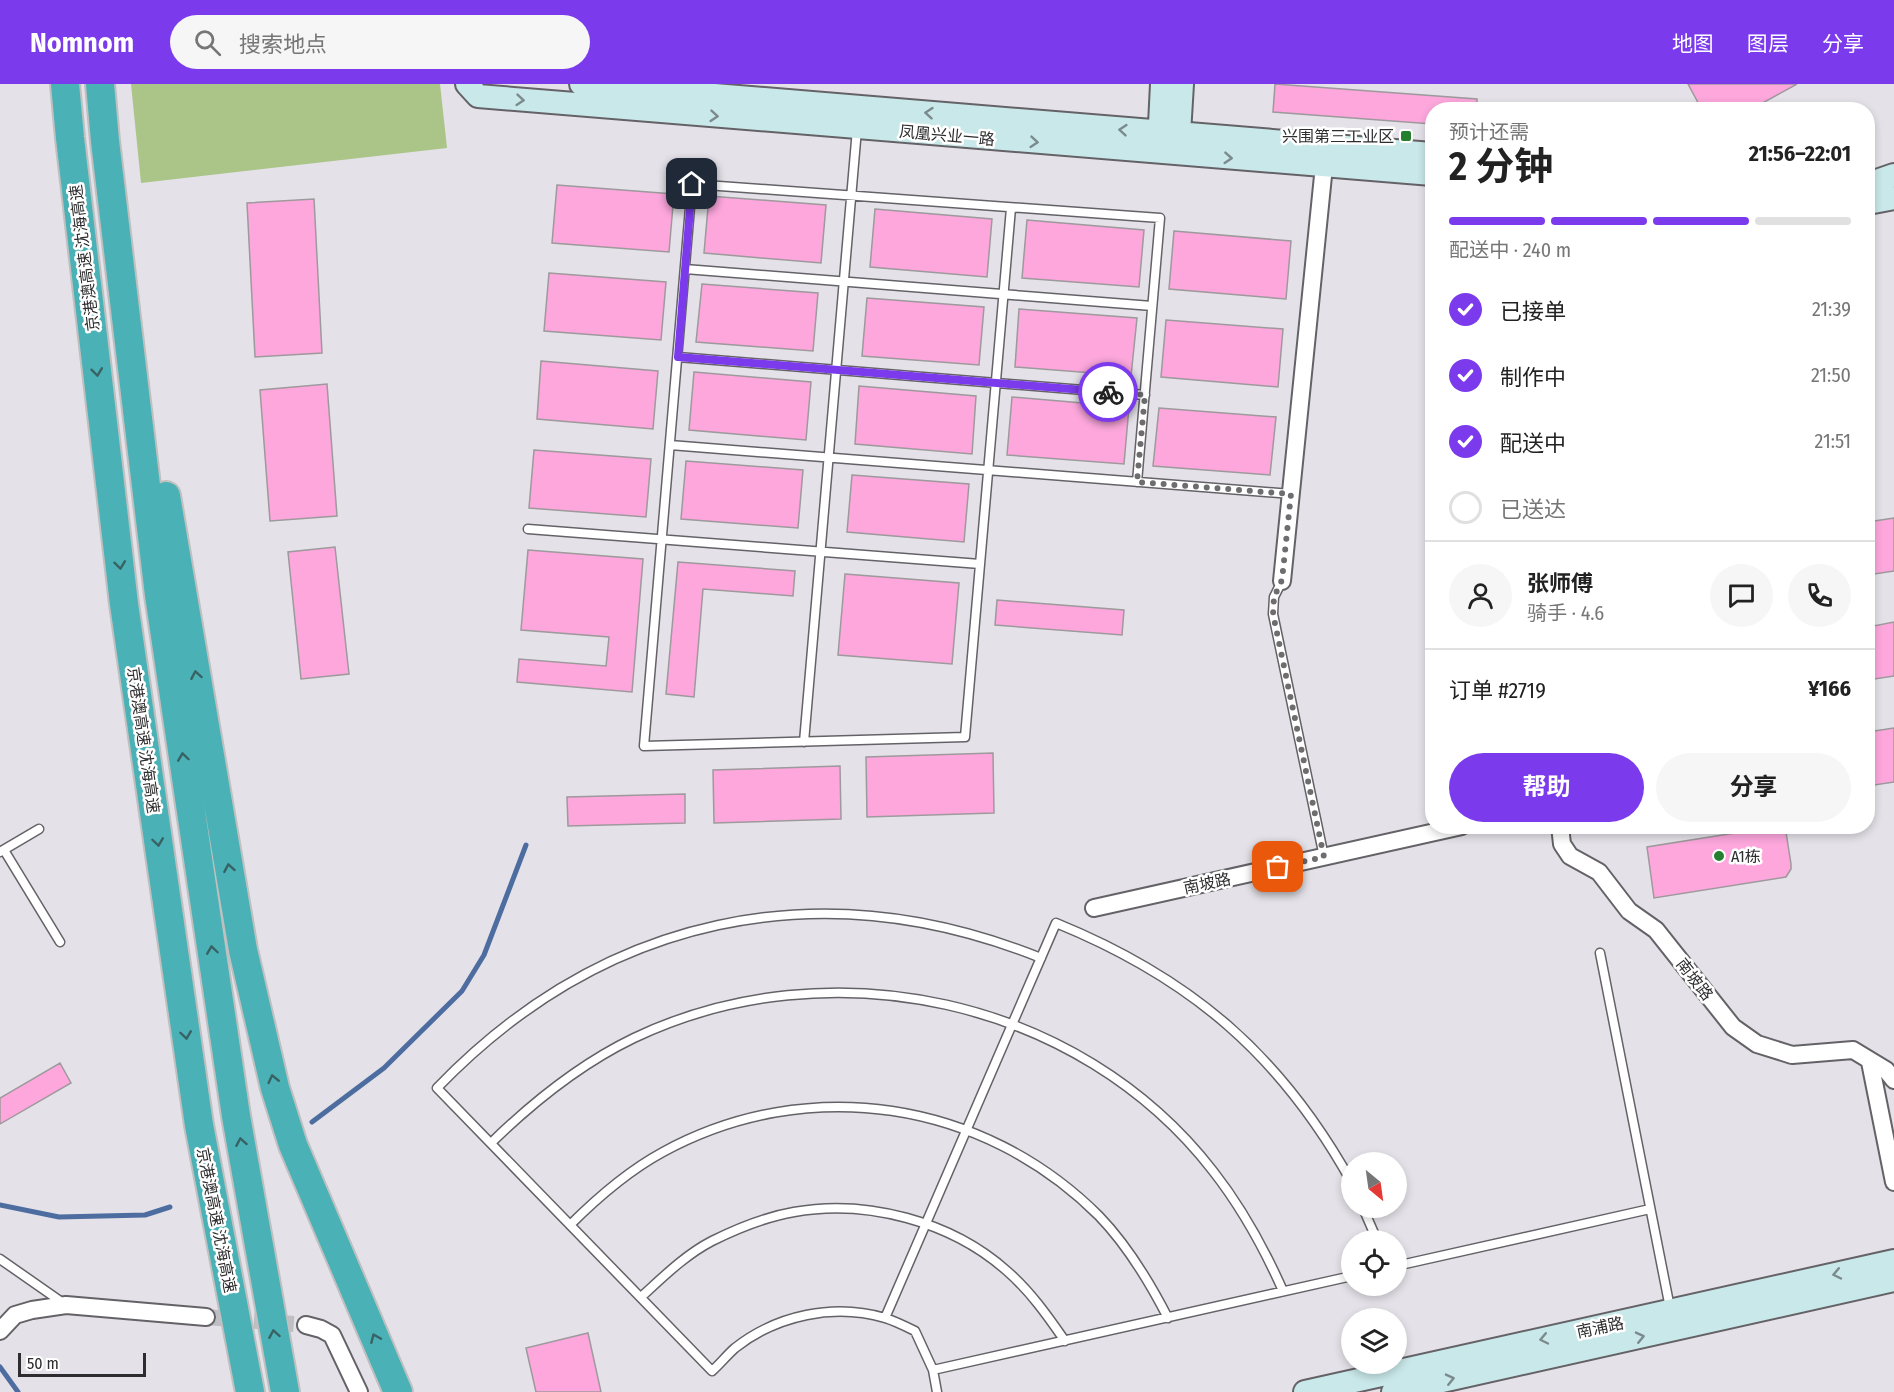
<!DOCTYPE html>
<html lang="zh">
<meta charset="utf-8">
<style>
:root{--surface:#fff;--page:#f6f6f6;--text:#222;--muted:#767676;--line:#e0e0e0;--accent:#7c3aed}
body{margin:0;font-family:"Fira Sans Condensed","Noto Sans SC",sans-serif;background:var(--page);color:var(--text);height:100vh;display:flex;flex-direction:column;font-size:22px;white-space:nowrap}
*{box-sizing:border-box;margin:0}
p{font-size:20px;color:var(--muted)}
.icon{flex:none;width:33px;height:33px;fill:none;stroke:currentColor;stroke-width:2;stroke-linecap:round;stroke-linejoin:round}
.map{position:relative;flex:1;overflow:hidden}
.drawer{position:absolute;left:1425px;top:18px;width:450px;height:732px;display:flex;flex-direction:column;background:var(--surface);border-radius:24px;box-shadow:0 3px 9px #0003}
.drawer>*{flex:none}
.needle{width:39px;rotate:151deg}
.controls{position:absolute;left:1341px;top:1068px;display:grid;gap:12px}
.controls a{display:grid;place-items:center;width:66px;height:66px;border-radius:50%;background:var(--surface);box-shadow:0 3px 9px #0003;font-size:30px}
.scale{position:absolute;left:18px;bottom:15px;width:128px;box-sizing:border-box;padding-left:6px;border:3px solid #2d2c2e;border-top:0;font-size:16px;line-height:21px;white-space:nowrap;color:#2d2c2e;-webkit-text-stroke:4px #fff;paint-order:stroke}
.pin{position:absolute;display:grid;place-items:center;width:51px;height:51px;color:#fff;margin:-26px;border-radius:12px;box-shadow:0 3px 9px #0006}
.courier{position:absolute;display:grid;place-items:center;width:60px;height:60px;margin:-30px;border:4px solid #7c3aed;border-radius:50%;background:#fff;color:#222;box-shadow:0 2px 8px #0007}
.overview em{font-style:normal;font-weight:700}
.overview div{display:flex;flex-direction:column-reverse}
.overview{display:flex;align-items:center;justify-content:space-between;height:102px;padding:0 24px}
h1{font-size:39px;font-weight:700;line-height:45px}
.bar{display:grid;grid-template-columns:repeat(4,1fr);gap:9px 6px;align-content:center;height:72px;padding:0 24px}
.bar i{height:8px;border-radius:4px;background:var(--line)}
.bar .current{background:var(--accent)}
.bar p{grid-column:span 4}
.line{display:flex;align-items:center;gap:15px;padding:0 24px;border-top:2px solid var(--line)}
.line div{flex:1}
.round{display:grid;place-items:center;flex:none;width:63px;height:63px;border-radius:32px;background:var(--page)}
ol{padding:0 24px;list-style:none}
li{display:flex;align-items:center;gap:18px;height:66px}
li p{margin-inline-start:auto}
li .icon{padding:6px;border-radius:50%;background:var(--accent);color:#fff;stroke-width:4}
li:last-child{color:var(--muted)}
li i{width:33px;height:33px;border:3px solid var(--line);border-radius:50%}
.primary-button{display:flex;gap:12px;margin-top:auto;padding:12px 24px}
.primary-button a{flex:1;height:69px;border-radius:36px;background:var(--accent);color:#fff;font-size:24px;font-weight:700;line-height:69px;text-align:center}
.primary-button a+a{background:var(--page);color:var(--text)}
header{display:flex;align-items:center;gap:36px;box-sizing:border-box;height:84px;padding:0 30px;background:var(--accent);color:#fff}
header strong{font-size:28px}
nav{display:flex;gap:33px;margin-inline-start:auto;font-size:21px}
.search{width:420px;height:54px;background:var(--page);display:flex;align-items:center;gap:15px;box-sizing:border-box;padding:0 21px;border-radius:33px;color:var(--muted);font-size:22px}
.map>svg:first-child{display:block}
.green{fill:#aac587}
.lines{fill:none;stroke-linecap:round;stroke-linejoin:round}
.stream{stroke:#4d6da1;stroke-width:5}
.building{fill:#fda7dd;stroke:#9e999c;stroke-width:1.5}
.street-tunnel{stroke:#bfbec3;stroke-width:16;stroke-dasharray:16 8;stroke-linecap:butt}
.lane-casing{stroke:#646267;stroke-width:11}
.street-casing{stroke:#646267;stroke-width:20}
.secondary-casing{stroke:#646267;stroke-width:26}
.highway-casing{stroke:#c0c0c0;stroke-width:32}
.lane{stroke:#fff;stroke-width:8}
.street{stroke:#fff;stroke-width:16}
.secondary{stroke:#c9e8e9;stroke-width:22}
.highway{stroke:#4ab2b6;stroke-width:28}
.oneway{stroke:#7b8a8c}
.oneway2{stroke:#396264}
.done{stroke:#6d6c6f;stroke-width:6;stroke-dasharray:0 10.8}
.route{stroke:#7c3aed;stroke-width:8}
.poi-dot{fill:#247f2f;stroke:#fff;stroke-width:2}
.labels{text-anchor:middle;stroke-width:5;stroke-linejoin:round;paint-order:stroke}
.street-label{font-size:16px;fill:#2d2c2e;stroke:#fff}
.poi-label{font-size:16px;fill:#2d2c2e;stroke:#fff;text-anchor:end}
</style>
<header>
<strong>Nomnom</strong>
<div class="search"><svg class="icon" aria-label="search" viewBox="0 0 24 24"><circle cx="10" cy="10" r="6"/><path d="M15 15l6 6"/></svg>搜索地点</div>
<nav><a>地图</a><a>图层</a><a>分享</a></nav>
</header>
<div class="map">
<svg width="1894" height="1308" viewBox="0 0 1894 1308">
<rect width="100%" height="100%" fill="#e4e2e8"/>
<path class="green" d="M131,0h309l7,64 -306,35z"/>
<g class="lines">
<path class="stream" d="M312,1038l72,-54 78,-77 22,-36 42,-110
M0,1121l59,12 86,-2 25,-8
M0,1283l18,25"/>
</g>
<path class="building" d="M1275,0l202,15v11h-45v14l-159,-12z
M1688,0h109l-47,26h-48z
M557,101l117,9 -5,58 -117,-9z
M709,112l117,9 -5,58 -117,-10z
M314,115l8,154 -67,4 -8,-154z
M875,125l117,10 -5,58 -117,-10z
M1027,136l117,10 -5,57 -117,-9z
M1174,147l117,10 -5,58 -117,-10z
M549,189l117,9 -5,58 -117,-9z
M702,200l116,9 -5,58 -117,-9z
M867,214l117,9 -5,58 -117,-9z
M1019,225l118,9 -6,58 -116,-9z
M1166,236l117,9 -5,58 -117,-10z
M541,277l117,10 -5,58 -116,-10z
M694,288l117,10 -5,58 -117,-10z
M327,300l10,132 -67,5 -10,-131z
M859,302l117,10 -4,58 -117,-10z
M1012,313l117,10 -5,57 -117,-9z
M1159,324l117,9 -6,58 -117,-9z
M534,366l117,9 -5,58 -117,-9z
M686,377l117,9 -5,58 -117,-9z
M852,391l117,9 -5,58 -117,-10z
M1894,434v53l-26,4v-53z
M335,463l14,127 -48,5 -13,-127z
M528,466l115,9 -11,133 -115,-10 2,-23 87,7 3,-29 -88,-7z
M678,478l117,9 -2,25 -90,-7 -9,108 -28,-3z
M845,490l114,9 -7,81 -114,-9z
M997,516l127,10 -2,25 -127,-10z
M1894,538v54l-26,4v-53z
M1894,644v54l-26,4v-54z
M993,669l1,60 -127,4 -1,-60z
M840,682l1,53 -127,4 -1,-53z
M685,710v29l-117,3 -1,-29z
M1779,742h6l6,38v5l-5,8 -132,21 -7,-51z
M60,979l11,20 -71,41v-26z
M588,1249l13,59h-65l-10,-44z"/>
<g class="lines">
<path class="street-tunnel" d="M206,1233l100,8"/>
<defs>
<path id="lane" d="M1011,124l-46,529 -321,9 48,-562 468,34 -23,264
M685,185l467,37
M678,273l467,38
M670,361l621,49
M528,445l452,35
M1282,497l-8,16 -1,17 51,243
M804,658l53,-613
M4,766l56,92
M0,768l39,-23
M1600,869l70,355
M491,1059c43,-42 89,-79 143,-105 195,-93 445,-40 579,133 29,37 51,77 70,120
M1363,1124l14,32
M570,1141c28,-28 58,-54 93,-73 145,-79 320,-52 436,64 29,30 50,65 69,102
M0,1175l63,44
M1396,1182l254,-57
M641,1213c22,-20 44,-42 71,-56 26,-13 53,-24 82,-29 72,-13 157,9 213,59 23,20 40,44 58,70
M885,1234l171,-395c135,55 225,132 296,260
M933,1286l419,-94
M937,1308l-4,-22 -18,-39c-10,-5 -20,-10 -30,-13 -51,-15 -108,-3 -150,30 -8,7 -15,16 -23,23l-275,-283c166,-172 382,-219 604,-130"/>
<path id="street" d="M1282,497l43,-425
M1560,742l2,18 8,12 29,16 30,39 27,19 77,97 24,17 35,11 61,-5 33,20 8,10
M1094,824l368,-82
M1870,978l24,120
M306,1241l15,4 11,6 27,57
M0,1247l15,-16 17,-5 34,-5 140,12"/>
<path id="secondary" d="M467,0l11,12 954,78
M581,0l851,70
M1159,61l3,-61
M1178,66l4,-66
M1868,100l26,-9
M1868,119l26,-5
M1305,1308l589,-131
M1393,1308l501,-112"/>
<path id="highway" d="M65,0l5,54 54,466 75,521 51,267
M100,0l5,57 54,454 77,521 49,276
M166,412l77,454 32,138 18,57 105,247"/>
</defs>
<use href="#lane" class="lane-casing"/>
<use href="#street" class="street-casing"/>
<use href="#secondary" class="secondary-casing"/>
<use href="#highway" class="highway-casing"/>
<use href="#lane" class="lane"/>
<use href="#street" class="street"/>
<use href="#secondary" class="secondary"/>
<use href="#highway" class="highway"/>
</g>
<defs><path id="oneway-chevron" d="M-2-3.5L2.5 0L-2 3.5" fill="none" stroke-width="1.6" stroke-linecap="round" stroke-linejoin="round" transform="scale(1.5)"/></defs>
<g class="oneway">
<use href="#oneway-chevron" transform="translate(520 16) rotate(5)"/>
<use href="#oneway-chevron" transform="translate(929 29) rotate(-175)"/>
<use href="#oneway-chevron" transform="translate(714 32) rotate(5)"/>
<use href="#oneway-chevron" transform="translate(1123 46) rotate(-175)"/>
<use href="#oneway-chevron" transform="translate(1034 58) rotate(5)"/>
<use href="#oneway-chevron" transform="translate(1228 74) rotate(4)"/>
<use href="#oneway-chevron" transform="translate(1837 1190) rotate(168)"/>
<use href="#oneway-chevron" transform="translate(1640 1253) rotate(-13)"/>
<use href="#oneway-chevron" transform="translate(1544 1255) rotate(168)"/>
<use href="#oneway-chevron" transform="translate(1450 1295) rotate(-13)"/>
</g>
<g class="oneway2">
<use href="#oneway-chevron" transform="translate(97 288) rotate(83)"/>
<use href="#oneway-chevron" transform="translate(120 481) rotate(83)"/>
<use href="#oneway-chevron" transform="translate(196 591) rotate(-100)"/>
<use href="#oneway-chevron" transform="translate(183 673) rotate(-98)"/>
<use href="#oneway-chevron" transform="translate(158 758) rotate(82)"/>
<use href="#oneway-chevron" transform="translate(229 784) rotate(-100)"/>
<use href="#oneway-chevron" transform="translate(212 866) rotate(-98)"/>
<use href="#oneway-chevron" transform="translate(186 951) rotate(82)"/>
<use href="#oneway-chevron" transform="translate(273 995) rotate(-103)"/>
<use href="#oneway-chevron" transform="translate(241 1058) rotate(-100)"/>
<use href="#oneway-chevron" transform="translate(274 1250) rotate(-100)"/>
<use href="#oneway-chevron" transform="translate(375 1254) rotate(-113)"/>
</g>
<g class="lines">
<path class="done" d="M1108,308l37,3 -8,87 154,12 -9,86 -8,17 -1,17 51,243 -46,10"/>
<path class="route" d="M692,100l-14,173 430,35"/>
</g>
<g class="poi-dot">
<rect x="1400" y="46" width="12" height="12" rx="3"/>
<circle cx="1719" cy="772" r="6"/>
</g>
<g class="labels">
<g class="street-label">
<text transform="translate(947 51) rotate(5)" y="6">凤凰兴业一路</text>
<text transform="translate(84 174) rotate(-97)" y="6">京港澳高速 沈海高速</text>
<text transform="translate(144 656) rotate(82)" y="6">京港澳高速 沈海高速</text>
<text transform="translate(1207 799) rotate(-12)" y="6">南坡路</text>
<text transform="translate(1695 895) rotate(52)" y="6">南坡路</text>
<text transform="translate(217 1136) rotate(79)" y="6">京港澳高速 沈海高速</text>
<text transform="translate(1600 1243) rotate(-12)" y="6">南浦路</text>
</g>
<g class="poi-label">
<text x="1394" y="58">兴围第三工业区</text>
<text x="1731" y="778" text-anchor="start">A1栋</text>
</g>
</g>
</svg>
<div class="controls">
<a><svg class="needle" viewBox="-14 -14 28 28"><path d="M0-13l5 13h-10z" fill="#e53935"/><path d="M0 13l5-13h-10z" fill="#767676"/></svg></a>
<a><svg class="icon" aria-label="locate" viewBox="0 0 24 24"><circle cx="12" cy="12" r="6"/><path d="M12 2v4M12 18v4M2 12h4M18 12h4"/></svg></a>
<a><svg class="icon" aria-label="layers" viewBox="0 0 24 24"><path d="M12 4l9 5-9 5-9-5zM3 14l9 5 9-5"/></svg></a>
</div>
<div class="scale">50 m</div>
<div class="pin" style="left:1278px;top:783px;background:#ea580c"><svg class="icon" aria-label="bag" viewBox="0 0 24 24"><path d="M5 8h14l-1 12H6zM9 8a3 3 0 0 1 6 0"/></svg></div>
<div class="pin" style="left:692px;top:100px;background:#1f2937"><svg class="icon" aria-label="home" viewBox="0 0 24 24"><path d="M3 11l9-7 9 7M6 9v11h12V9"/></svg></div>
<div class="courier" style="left:1108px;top:308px"><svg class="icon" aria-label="bike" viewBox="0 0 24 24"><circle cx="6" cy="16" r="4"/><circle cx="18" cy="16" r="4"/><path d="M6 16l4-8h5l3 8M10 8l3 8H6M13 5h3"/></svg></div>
<section class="drawer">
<div class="overview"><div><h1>2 分钟</h1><p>预计还需</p></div><em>21:56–22:01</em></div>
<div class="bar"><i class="current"></i><i class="current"></i><i class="current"></i><i></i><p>配送中 · 240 m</p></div>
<ol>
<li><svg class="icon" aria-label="check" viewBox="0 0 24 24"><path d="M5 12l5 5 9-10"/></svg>已接单<p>21:39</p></li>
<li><svg class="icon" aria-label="check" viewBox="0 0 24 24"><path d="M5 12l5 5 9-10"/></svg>制作中<p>21:50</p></li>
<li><svg class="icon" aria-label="check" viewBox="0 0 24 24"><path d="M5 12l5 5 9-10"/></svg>配送中<p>21:51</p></li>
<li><i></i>已送达</li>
</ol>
<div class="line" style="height:108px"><a class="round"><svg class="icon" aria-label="person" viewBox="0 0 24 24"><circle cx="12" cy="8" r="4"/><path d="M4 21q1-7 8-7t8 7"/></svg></a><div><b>张师傅</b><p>骑手 · 4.6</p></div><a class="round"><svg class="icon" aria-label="chat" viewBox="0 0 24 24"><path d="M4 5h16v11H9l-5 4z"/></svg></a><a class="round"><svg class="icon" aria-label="phone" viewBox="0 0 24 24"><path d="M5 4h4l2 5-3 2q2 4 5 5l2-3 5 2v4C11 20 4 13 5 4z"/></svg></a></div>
<div class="line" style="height:78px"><div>订单 #2719</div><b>¥166</b></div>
<div class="primary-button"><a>帮助</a><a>分享</a></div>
</section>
</div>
